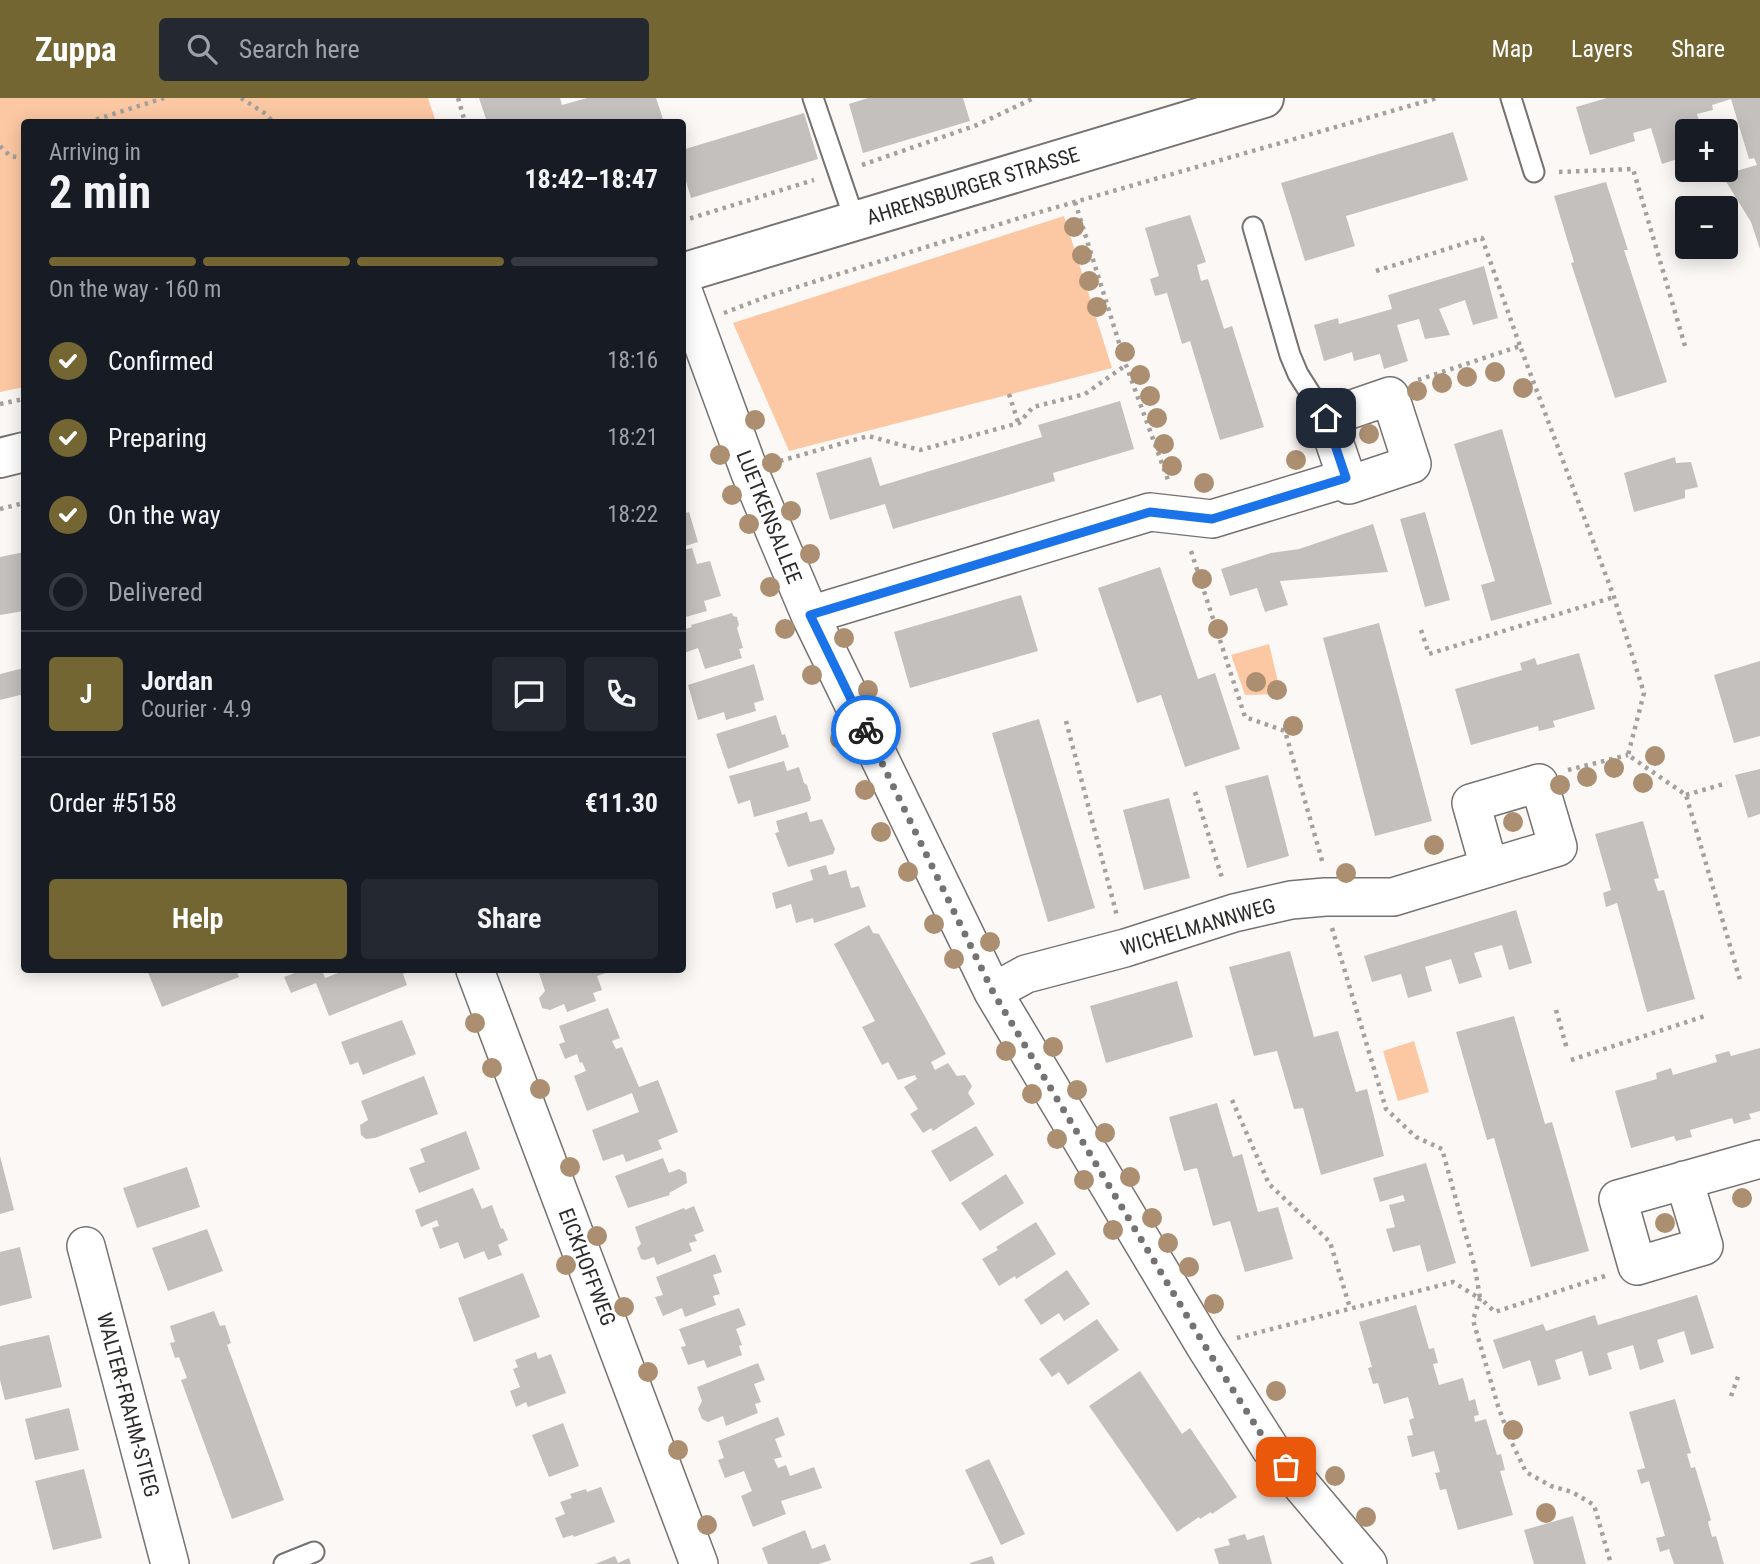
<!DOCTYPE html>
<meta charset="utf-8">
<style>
:root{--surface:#171b24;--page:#242831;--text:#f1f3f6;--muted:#9ea1a6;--line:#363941;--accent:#746633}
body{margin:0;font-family:"Roboto Condensed",sans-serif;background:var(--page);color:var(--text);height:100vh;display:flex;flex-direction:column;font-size:26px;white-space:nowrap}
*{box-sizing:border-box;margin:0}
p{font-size:23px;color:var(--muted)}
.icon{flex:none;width:38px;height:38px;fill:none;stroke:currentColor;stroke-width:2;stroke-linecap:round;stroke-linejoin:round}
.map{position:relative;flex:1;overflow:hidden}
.panel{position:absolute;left:21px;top:21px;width:665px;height:854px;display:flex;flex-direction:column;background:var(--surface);border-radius:7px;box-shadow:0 4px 18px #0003}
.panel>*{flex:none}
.tools{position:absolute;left:1675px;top:21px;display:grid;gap:14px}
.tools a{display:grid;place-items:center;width:63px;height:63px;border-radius:7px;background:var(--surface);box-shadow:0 4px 18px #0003;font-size:35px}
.pin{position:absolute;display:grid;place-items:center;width:60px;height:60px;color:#fff;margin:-30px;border-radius:14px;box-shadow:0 4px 10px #0006}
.courier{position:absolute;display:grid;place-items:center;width:70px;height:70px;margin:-35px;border:5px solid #1a73e8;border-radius:50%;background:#fff;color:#222;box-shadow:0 2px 9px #0007}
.summary em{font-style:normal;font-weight:700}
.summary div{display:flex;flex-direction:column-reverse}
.summary{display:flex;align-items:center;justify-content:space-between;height:119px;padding:0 28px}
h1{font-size:46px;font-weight:700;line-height:52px}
.bar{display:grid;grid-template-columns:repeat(4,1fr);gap:10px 7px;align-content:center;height:84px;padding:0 28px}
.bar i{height:9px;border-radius:5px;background:var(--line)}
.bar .current{background:var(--accent)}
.bar p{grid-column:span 4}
.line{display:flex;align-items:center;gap:18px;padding:0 28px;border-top:2px solid var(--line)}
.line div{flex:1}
.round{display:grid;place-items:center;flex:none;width:74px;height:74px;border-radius:7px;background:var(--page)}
ol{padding:0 28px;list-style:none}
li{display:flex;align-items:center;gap:21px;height:77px}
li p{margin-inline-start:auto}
li .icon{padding:7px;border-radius:50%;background:var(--accent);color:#fff;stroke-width:4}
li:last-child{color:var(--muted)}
li i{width:38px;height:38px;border:4px solid var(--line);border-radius:50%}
.primary-button{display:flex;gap:14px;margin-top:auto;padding:14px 28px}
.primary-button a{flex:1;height:80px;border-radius:7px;background:var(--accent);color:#fff;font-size:28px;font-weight:700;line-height:80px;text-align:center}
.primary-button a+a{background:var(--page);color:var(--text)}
header{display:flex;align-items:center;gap:42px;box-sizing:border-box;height:98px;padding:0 35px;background:var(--accent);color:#fff}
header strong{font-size:33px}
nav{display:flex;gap:38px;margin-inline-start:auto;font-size:24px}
.search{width:490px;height:63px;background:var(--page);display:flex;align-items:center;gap:18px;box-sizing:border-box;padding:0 24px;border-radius:7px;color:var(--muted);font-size:26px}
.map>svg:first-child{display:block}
.green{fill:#fcc8a3}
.building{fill:#c4c0bd}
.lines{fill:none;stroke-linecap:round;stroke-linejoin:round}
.service-casing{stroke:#767270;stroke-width:23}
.minor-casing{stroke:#767270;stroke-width:40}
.primary-casing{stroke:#767270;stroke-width:42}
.path{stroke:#a3a09e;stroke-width:4.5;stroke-dasharray:3.5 5;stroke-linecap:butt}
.service{stroke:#fff;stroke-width:19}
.minor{stroke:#fff;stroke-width:37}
.primary{stroke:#fff;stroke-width:38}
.tree{fill:#ac8e71}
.done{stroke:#757371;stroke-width:7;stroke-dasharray:0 12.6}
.route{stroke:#1a73e8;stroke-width:9}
.labels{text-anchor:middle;stroke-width:5;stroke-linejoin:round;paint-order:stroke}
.street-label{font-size:21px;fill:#2d2b2a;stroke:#fff}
</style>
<header>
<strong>Zuppa</strong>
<div class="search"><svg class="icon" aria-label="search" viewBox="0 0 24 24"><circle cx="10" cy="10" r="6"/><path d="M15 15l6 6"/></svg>Search here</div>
<nav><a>Map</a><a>Layers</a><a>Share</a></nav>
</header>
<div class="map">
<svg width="1760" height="1466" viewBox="0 0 1760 1466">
<rect width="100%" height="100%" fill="#fcf8f6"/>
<path class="green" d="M0,0h428l8,24h-412v265l-24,5z
M1064,118l48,152 -323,83 -56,-128z
M1269,546l12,50 -36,1 -14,-40z
M1414,943l15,51 -31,9 -15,-50z"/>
<path class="building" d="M479,0h81l2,7 25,-7h69l8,24h-177z
M868,0h95l7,23 -107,32 -14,-49z
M1607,0h153v151l-9,-27 -29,-47 35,-10 -3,-7 -5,1 -18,-60 -19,6 1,5 -16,4 5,17h-15v25l-25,8 -11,-36 -18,5 2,8 -45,14 -14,-48z
M804,15l14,46 -127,39 -9,-30v-18z
M1453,34l15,48 -122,36 9,30 -50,15 -24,-78z
M1606,84l22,68h-4l43,132 -52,16 -44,-135 3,-1 -20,-66z
M1190,117l16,47 -9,3 4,16 7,-2 16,50 8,-3 32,101 -44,13 -30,-99 -8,3 -15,-51 -12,3 -5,-17 9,-3 -14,-48z
M1484,168l14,52 -25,7 -8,-25 -26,9 11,26 -25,4 -6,-20 -22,6 11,36 -24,8 -4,-15 -26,7 -2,-9 -28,9 -10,-36 24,-7 1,6 53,-15 -4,-14z
M1120,303l14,48 -81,24 2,8 -162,48 -8,-25 -55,16 -14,-47 55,-16 9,29 162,-49 -4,-12z
M1502,331l50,175 -61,17 -10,-36 14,-4 -41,-137z
M1675,359l1,6 15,-1 7,25 -13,3v8l-51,14 -10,-39z
M689,414l9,30 -16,5v-33z
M1425,414l25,88 -25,7 -25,-88z
M1373,426l15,48 -108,9 8,24 -23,7 -8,-24 -27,8 -9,-27 50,-16 28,-4z
M692,450l5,16 13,-3 11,35 -17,5 3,10 -25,7v-68z
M24,454v59l-24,4v-58z
M1160,469l38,112 17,-6 25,76 -55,18 -24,-72 -24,8 -39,-115z
M1021,497l17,56 -128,37 -16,-56z
M732,515l1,3 4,1 2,8 -2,3 6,20 -4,1 3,9 -37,11 -7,-21 -14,5 -2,-23 10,-3 -1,-2z
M1379,525l53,198 -57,15 -52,-198z
M1579,555l16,56 -42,12 2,6 -16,4 -1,-5 -67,19 -16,-56 67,-19 -2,-7 15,-5 2,7z
M1760,563v75l-26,7 -20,-68z
M754,566l10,36 -10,3 2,8 -30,9 -2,-8 -26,8 -10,-35z
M24,570v26l-24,6v-26z
M776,617l6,20 3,-1 4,13 -61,22 -12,-35z
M1039,621l56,189 -47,14 -56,-189z
M784,663l3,10 12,-4 5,16 3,2 4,13 -1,3 -56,16 -4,-17 -12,4 -9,-28z
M1760,671v45l-12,4 -13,-43z
M1268,677l21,81 -42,12 -22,-82z
M1169,700l21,80 -46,12 -21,-80z
M807,714l3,10 12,-3 13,30 -2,5 -45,13 -13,-34 4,-1 -3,-11z
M1643,723l16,57 -5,1 4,12 6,-1 31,109 -48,13 -30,-109 -11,4 -3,-14 8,-3 -16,-56z
M826,767l3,10 17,-5 5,18 8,-2 7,21 -52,16 -1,-5 -17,5 -5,-19 -15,5 -4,-16 41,-13 -3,-10z
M1516,812l16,53 -23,7 -7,-25 -28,8 8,24 -23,7 -8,-25 -26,8 7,24 -24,7 -7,-24 -29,8 -8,-26z
M869,827l4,8 6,1 67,120 -15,8 4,8 13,-7 9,13 8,-1 7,11 -4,7 7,11 -42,27 -2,-3 -8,5 -13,-19 8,-5 -14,-22 13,-8 -2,-4 -17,5 -10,-18 -6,3 -11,-21 -9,-17 13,-6 -41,-77z
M1290,853l24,86 24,-6 18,61 11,-3 17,67 -63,19 -18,-67 -9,1 -17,-58 -23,5 -25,-89z
M147,872h89l3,7 -77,30z
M303,872h19l3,8 21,-8h60l1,2 -4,2 4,11 -78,31 -13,-33 -25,10 -7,-16z
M547,872h67l-17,6 5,14 -9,3 3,8 -29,11 -3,-8 -14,6 -8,-2 -3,-10 6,-7 -6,-18z
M1177,883l16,56 -87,26 -16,-57z
M608,910l12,30 -8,3 4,8 6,-2 17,40 19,-7 20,52 -20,8 4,9 -36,13 -3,-8 -20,7 -11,-31 47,-18 -7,-19 -45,18 -13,-35 12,-5 -4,-9 -2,1 -3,-9 -12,5 -6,-15 6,-2 -6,-16z
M1514,918l31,108 7,-2 37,129 -58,16 -37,-129 -7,2 -31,-108z
M402,922l14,34 -53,21 -5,-13 -8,3 -9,-23z
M1760,950v63l-11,3 2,5 -17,5 -2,-6 -42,12 2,7 -16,4 -2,-5 -43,12 -16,-57 42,-12 -1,-6 15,-5 2,7 44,-13 -2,-7 14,-4 2,5z
M424,978l14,38 -63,24 -9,1 -5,-4 -1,-10 8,-5 -7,-19z
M1217,1005l16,54 9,-3 16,58 20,-5 15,52 -48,13 -15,-51 -17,5 -16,-58 -13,3 -15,-54z
M976,1028l18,29 -44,27 -19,-31z
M466,1033l14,38 -61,24 -10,-25 16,-6 -5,-13z
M0,1058l14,54 -14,4z
M663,1060l6,15 10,-4 7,4 1,10 -18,10 1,2 -42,13 -13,-32z
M1426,1065l30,100 -29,9 -7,-27 -27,7 -7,-23 9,-2 -6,-22 16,-4 -2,-6 -23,7 -7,-24z
M187,1069l13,40 -63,21 -14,-40z
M1006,1076l18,29 -44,28 -19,-28z
M473,1090l9,21 10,-4 9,24 2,-1 5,12 -10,5 4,10 -14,5 -4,-9 -20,8 -6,-17 -18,7 -8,-21 7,-2 -2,-6 -16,7 -6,-17z
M694,1108l10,25 -10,4 3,6 -8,2 3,8 -35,14 -3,-8 -9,3 -4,-1 -4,-11 4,-4 -6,-17 49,-19 1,2z
M1036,1124l20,32 -40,25 -1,-3 -16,10 -17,-27 16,-9 -2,-3z
M207,1131l16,42 -55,20 -16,-43z
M20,1149l12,51 -32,8v-54z
M715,1156l7,18 -9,3 7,19 -7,2 3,9 -31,12 -3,-9 -19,8 -8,-19 8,-2 -7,-18z
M1067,1172l23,34 -26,17 -5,-8 -18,12 -17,-25z
M523,1175l17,44 -66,25 -16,-44z
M1697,1197l17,53 -23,7 -7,-24 -27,9 7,22 -24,8 -7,-25 -26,8 5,16 -23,7 -7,-25 -27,9 6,19 -23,7 -8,-26 -27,9 -10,-29 50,-16 3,7 49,-16 3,10z
M1416,1207l13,44 5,-1 4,15 -5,1 6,21 24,-7 6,23 6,-2 4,16 -5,1 1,6 11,-3 11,36 4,-1 4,16 -5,1 13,44 -55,15 -12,-41 -6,1 -5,-17 5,-1 -6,-21 -22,6 -5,-21 6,-1 -4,-15 5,-2 -6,-21 -24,7 -6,-21 -5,1 -5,-16 4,-1 -13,-45z
M739,1210l7,17 -10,4 6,16 -3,1 3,9 -35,13 -3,-8 -16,5 -7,-18 5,-1 -7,-17z
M214,1213l6,15 5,-1 6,18 -4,2 57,155 -52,19 -51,-139 6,-2 -8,-21 -4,1 -5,-15 5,-1 -5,-16z
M1097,1221l22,31 -51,35 -9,-13 -7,5 -13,-18z
M49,1237l13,52 -57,13 -5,-20v-34z
M536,1254l2,7 13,-5 15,39 -38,14 -2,-5 -10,5 -6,-16 10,-4 -7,-18 5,-2 -3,-7z
M758,1265l7,17 -11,4 7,18 -6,2 3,9 -32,13 -3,-10 -15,6 -6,-3 -4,-10 4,-8 -5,-14z
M1140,1273l42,63 8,-6 47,69 -25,17 -1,-2 -11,7 -1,-2 -22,15 -88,-126z
M1675,1301l16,54 -4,1 4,14 4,-1 16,53 -3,2 4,15 4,-1 8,28h-50l-5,-15 -9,3 -4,-14 9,-2 -16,-55 -8,3 -4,-14 8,-2 -16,-56z
M69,1310l10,42 -44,10 -10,-41z
M778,1319l7,18 -10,4 7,18 -8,2 4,9 8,-3 4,11 24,-9 8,21 -41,13 5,13 -33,13 -12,-31 11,-5 -8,-20 -19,7 -7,-18 6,-2 -6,-17z
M563,1325l16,43 -30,11 -17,-42z
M989,1361l36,75 -24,11 -36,-75z
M84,1371l18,69 -49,12 -18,-69z
M601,1389l14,35 -41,15 -1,-2 -10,3 -8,-20 10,-4 -5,-12 12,-4 -2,-4 16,-5 1,3z
M1573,1418l13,48h-52l-10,-34z
M805,1432l7,19 13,-5 6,16 -12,4h-51l-6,-16z
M1245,1436l2,6 17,-5 8,29h-53l-5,-15 16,-4 -2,-6z
M615,1458l3,7 11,-5 2,6h-36z
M992,1458l3,8h-25v-1z"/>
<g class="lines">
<defs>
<path id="service" d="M813,0l42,123
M1511,0l23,74
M1253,129l37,128 8,19 28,44
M284,1466l30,-12"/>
<path id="minor" d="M682,190l68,185 60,142 183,377 212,354 65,102 98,116
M1390,298l22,68 -63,21 -23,-67z
M810,517l340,-103 62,7 135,-41
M475,872l224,594
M993,894l33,-18 99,-26 109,-35 57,-13 34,-3h68l165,-50 -19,-64 -68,20 18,64
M1684,1082l20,66 -67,20 -19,-67 142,-40
M86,1148l84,318"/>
<path id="primary" d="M682,175l582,-175
M0,360l24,-6"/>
</defs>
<use href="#service" class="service-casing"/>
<use href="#minor" class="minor-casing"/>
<use href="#primary" class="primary-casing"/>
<path class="path" d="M241,0l25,16 7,8
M458,0l7,24
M88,24l76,-24
M0,48l10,10 14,2
M862,67l115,-40 57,-27
M1559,74l74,-3 52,177
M1075,104l51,163 42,115
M682,123l132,-41
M1376,173l106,-33 38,108
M724,215l44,-17 258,-80 411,-118
M1418,282l102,-34 94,251 30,96 -16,62 58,40 54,185
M1009,296l9,28
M0,306l24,-5
M780,363l88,-25 52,14 99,-27 14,-16 52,-13 41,-29
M0,411l24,-6
M1191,453l54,166 40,14 38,133
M1421,532l8,24 185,-57
M1066,623l51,195
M1568,672l60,-15
M1195,694l28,89
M1686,697l41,-12
M1332,830l54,181 30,28 26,12 33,119 5,30
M1556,912l11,39
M1571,962l134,-44
M1232,1002l37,84 61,58 20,66
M1605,1178l-110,36 -15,-14 -7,22 25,86 13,35 15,31 25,14 21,6 22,13 17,59
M1237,1240l216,-56 26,16
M1731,1298l8,-22"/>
<use href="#service" class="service"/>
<use href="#minor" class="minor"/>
<use href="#primary" class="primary"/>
</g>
<g class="tree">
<circle cx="1074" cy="129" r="10"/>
<circle cx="1082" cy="157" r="10"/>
<circle cx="1089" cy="183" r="10"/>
<circle cx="1097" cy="209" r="10"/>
<circle cx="1125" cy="254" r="10"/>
<circle cx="1495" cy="274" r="10"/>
<circle cx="1140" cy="277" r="10"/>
<circle cx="1467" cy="279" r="10"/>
<circle cx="1442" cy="285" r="10"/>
<circle cx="1523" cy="290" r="10"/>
<circle cx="1417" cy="293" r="10"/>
<circle cx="1150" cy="298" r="10"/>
<circle cx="1157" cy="320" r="10"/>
<circle cx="755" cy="322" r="10"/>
<circle cx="1369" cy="336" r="10"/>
<circle cx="1164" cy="346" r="10"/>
<circle cx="720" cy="357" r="10"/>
<circle cx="1296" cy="362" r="10"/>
<circle cx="772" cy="365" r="10"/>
<circle cx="1172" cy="368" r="10"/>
<circle cx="1204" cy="385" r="10"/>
<circle cx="732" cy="397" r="10"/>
<circle cx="791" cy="413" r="10"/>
<circle cx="749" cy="426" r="10"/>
<circle cx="810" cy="456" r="10"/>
<circle cx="1202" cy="481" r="10"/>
<circle cx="770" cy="489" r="10"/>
<circle cx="785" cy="531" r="10"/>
<circle cx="1218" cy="531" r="10"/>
<circle cx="844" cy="540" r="10"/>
<circle cx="812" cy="577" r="10"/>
<circle cx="1256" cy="584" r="10"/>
<circle cx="868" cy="592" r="10"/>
<circle cx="1277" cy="592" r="10"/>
<circle cx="1293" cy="628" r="10"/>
<circle cx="889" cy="637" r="10"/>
<circle cx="840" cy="641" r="10"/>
<circle cx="1655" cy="658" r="10"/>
<circle cx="1614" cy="670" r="10"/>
<circle cx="1587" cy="679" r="10"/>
<circle cx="1643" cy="685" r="10"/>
<circle cx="1560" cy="687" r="10"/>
<circle cx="865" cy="692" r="10"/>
<circle cx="1513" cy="724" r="10"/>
<circle cx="881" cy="734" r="10"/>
<circle cx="1434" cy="747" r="10"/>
<circle cx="908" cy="774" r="10"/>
<circle cx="1346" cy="775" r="10"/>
<circle cx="934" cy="826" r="10"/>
<circle cx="990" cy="844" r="10"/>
<circle cx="954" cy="861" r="10"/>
<circle cx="475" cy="925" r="10"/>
<circle cx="1053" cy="949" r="10"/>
<circle cx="1006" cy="953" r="10"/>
<circle cx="492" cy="970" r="10"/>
<circle cx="540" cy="991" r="10"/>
<circle cx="1077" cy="992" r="10"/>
<circle cx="1032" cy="996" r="10"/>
<circle cx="1105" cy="1035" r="10"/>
<circle cx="1057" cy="1041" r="10"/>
<circle cx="570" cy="1069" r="10"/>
<circle cx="1130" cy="1079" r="10"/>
<circle cx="1084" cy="1082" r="10"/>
<circle cx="1742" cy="1100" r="10"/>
<circle cx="1152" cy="1120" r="10"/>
<circle cx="1665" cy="1125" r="10"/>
<circle cx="1113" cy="1132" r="10"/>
<circle cx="597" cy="1138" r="10"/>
<circle cx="1168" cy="1145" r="10"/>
<circle cx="566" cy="1167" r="10"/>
<circle cx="1189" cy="1169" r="10"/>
<circle cx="1214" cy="1206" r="10"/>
<circle cx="624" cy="1209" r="10"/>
<circle cx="648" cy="1274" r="10"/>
<circle cx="1276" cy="1293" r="10"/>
<circle cx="1513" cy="1332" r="10"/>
<circle cx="678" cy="1352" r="10"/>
<circle cx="1335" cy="1378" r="10"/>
<circle cx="1546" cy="1415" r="10"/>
<circle cx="1366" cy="1419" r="10"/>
<circle cx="707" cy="1427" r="10"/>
</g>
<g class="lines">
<path class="done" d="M866,632l127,262 212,354 65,102 16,19"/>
<path class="route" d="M866,632l-56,-115 340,-103 62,7 134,-41 -20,-60"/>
</g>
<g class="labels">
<g class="street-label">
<text transform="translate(973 88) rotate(-17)" y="7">AHRENSBURGER STRASSE</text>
<text transform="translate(769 419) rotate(68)" y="7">LUETKENSALLEE</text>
<text transform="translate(1198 829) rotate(-16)" y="7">WICHELMANNWEG</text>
<text transform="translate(587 1169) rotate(69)" y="7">EICKHOFFWEG</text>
<text transform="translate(128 1307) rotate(75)" y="7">WALTER-FRAHM-STIEG</text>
</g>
</g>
</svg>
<div class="tools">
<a>+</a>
<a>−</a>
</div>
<div class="pin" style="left:1286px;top:1369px;background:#ea580c"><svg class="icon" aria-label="bag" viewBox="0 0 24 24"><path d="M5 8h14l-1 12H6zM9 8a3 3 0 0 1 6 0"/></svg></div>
<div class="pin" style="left:1326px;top:320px;background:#1f2937"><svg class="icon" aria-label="home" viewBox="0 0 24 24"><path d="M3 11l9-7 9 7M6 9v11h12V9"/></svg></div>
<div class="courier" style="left:866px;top:632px"><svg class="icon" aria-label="bike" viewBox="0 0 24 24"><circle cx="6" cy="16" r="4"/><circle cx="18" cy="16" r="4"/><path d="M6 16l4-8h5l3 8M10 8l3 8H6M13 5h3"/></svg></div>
<section class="panel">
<div class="summary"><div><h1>2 min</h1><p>Arriving in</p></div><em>18:42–18:47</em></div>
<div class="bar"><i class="current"></i><i class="current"></i><i class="current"></i><i></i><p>On the way · 160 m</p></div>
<ol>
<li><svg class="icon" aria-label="check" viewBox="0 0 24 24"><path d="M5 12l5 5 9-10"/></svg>Confirmed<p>18:16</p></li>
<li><svg class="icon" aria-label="check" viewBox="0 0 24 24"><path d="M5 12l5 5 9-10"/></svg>Preparing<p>18:21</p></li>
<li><svg class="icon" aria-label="check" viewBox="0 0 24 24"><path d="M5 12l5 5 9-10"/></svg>On the way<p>18:22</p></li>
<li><i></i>Delivered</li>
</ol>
<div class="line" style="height:126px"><b class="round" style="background:var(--accent);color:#fff">J</b><div><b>Jordan</b><p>Courier · 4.9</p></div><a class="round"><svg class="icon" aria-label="chat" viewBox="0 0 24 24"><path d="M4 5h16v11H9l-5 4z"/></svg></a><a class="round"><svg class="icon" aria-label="phone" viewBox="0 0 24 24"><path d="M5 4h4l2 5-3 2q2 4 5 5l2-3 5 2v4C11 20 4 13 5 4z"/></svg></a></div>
<div class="line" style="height:91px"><div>Order #5158</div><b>€11.30</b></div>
<div class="primary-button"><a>Help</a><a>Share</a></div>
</section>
</div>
